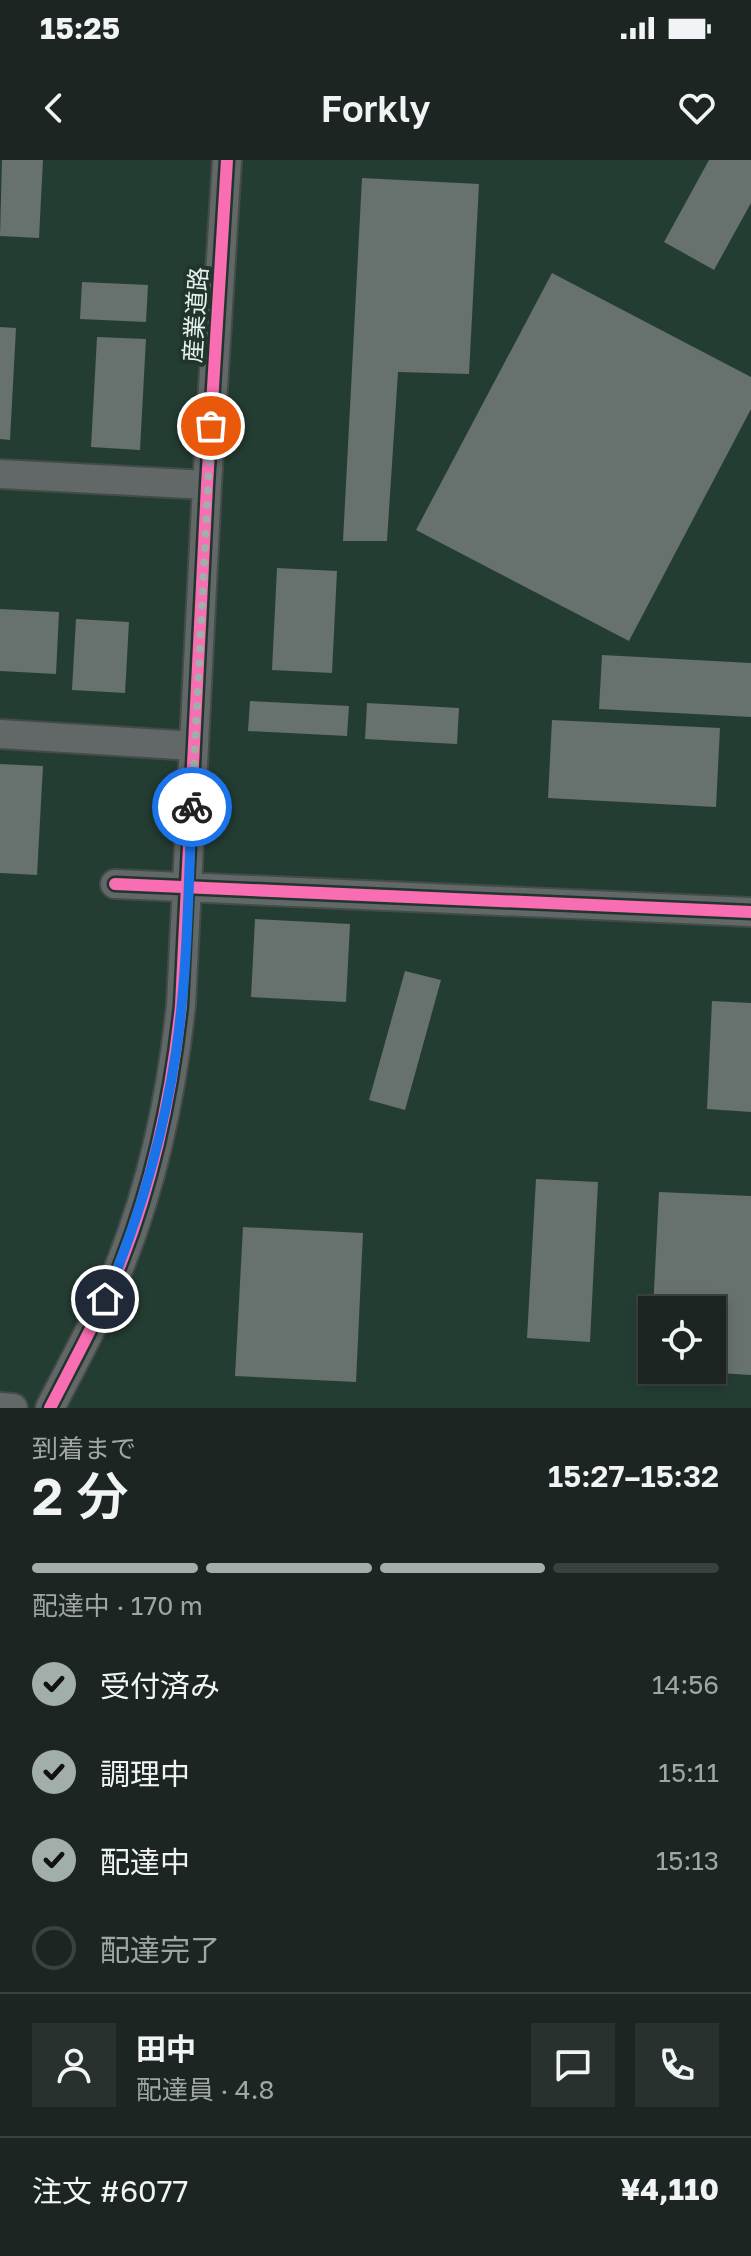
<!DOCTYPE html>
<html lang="ja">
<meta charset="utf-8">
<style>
:root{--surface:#1c2521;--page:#29312e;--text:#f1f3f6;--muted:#a0a5a5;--line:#3a423f;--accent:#a2aea9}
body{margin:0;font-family:"Golos Text","Noto Sans JP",sans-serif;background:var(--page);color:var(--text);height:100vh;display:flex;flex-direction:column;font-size:30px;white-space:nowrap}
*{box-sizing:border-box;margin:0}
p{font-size:26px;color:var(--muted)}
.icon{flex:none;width:44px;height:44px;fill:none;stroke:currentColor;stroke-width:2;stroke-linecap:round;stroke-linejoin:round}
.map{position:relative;height:1248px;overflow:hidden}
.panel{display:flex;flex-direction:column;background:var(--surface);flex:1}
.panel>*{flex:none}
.buttons{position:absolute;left:638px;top:1136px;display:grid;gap:16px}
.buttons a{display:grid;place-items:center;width:88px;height:88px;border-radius:0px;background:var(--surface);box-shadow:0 4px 12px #0003,0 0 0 2px var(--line);font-size:40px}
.pin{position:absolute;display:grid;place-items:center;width:68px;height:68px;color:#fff;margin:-34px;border:4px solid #fff;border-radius:50%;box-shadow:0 2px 8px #0007}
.courier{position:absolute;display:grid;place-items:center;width:80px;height:80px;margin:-40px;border:6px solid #1a73e8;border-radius:50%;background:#fff;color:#222;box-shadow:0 2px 10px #0007}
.headline em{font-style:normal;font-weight:600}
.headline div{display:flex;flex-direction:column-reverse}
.headline{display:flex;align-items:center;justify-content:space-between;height:136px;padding:0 32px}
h1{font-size:52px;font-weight:600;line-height:60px}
.bar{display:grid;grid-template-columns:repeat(4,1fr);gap:12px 8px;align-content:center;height:96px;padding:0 32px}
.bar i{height:10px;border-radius:6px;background:var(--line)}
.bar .selected{background:var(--accent)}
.bar p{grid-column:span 4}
.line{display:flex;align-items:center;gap:20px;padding:0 32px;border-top:2px solid var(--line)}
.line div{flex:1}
.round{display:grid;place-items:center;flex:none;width:84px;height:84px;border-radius:0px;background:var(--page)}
ol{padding:0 32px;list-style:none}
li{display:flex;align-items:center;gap:24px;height:88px}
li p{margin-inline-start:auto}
li .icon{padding:8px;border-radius:50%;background:var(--accent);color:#111;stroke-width:4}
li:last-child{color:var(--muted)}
li i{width:44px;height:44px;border:4px solid var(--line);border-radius:50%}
.status{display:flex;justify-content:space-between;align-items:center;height:56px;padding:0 40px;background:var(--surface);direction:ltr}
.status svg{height:22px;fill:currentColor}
header{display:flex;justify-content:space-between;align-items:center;height:104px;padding:0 32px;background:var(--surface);font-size:36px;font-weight:600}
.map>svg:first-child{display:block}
.built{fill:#243d33;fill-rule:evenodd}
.building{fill:#67716d}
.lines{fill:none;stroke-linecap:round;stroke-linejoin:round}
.secondary-casing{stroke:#434c48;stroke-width:32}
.secondary{stroke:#626868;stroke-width:28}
.cycleway-casing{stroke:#22352d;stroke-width:17}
.cycleway{stroke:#f96db3;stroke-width:12}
.done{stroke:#a2aea9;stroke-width:8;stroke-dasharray:0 14.4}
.route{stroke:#1a73e8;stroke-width:10}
.labels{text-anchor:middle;stroke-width:8;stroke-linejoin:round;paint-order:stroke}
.street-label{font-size:24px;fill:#e5f1ec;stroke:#22352d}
</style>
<div class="status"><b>15:25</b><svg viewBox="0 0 49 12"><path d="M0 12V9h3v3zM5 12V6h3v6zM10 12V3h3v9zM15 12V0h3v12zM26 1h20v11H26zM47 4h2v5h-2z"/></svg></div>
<header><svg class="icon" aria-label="back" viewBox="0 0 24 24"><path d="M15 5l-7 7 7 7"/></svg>Forkly<svg class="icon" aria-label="heart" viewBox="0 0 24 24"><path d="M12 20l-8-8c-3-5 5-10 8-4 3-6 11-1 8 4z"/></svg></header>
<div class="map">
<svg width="751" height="1248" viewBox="0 0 751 1248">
<rect width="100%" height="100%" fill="#26312c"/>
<path class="built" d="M0,0h751v1248h-751zM652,1150h60v60h-60z"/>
<path class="building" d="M2,0h41l-4,78 -39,-2z
M709,0h42v43l-37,67 -50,-28z
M362,18l117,6 -10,190 -71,-2 -11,169h-44z
M552,113l199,104v32l-122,232 -213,-111z
M82,122l66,3 -2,37 -66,-3z
M0,167l16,1 -6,112 -10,-1z
M97,177l49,2 -6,111 -49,-3z
M277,408l60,3 -5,102 -60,-3z
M0,449l59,3 -3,62 -56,-3z
M76,459l53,3 -4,71 -53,-3z
M602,495l149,8v54l-152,-8z
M250,541l99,5 -2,30 -99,-5z
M367,543l92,5 -2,36 -92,-5z
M552,560l168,8 -4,79 -168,-9z
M0,604l43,2 -6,109 -37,-2z
M255,759l95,5 -4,78 -95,-5z
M405,811l36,9 -36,130 -36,-10z
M712,841l39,2v109l-44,-3z
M536,1019l62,3 -8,160 -63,-4z
M659,1032l92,4v179l-49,-3v-2h10v-60h-59z
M243,1067l120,6 -7,149 -121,-6z"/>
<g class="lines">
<defs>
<path id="secondary" d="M0,314l207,11
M0,574l194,12
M115,724l636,28
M0,1247l13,1
M50,1248c25,-49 52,-97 72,-148 32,-82 50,-169 59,-255l26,-520 20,-325"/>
</defs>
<use href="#secondary" class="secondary-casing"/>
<use href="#secondary" class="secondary"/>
<defs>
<path id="cycleway" d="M115,724l636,28
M50,1248c25,-49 52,-97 72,-148 32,-82 50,-169 59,-255l26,-520 20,-325"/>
</defs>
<use href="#cycleway" class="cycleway-casing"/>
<use href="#cycleway" class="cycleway"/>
</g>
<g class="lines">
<path class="done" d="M192,647l19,-381"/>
<path class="route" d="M105,1139c34,-79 58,-162 71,-247 12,-81 12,-164 16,-245"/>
</g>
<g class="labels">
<g class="street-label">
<text transform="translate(196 155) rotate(-86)" y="8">産業道路</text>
</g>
</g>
</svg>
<div class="buttons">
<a><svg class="icon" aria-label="locate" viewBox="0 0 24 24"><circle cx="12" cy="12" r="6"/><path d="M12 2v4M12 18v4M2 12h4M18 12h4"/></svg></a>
</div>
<div class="pin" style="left:211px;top:266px;background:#ea580c"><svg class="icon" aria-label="bag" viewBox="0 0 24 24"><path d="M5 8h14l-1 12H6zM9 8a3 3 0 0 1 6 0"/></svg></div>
<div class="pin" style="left:105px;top:1139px;background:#1f2937"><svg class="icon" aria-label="home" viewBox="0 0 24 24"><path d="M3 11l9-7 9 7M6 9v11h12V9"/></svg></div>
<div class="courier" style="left:192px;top:647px"><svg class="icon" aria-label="bike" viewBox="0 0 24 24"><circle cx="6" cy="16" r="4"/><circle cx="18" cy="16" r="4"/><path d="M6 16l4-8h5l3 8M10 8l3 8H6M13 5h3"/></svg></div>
</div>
<section class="panel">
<div class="headline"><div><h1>2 分</h1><p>到着まで</p></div><em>15:27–15:32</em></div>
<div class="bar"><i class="selected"></i><i class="selected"></i><i class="selected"></i><i></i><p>配達中 · 170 m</p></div>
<ol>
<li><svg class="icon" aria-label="check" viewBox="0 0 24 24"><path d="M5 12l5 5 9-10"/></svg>受付済み<p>14:56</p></li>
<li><svg class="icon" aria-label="check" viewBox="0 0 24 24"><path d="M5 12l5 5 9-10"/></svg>調理中<p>15:11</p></li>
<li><svg class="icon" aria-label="check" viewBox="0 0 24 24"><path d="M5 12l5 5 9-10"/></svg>配達中<p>15:13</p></li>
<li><i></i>配達完了</li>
</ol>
<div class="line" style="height:144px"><a class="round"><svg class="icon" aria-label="person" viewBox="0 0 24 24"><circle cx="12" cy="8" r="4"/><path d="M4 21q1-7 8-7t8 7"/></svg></a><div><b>田中</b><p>配達員 · 4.8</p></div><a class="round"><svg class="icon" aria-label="chat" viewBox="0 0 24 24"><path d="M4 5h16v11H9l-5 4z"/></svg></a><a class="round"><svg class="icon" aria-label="phone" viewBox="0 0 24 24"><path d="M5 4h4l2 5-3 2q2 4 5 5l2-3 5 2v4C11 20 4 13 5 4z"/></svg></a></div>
<div class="line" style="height:104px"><div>注文 #6077</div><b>¥4,110</b></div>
</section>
